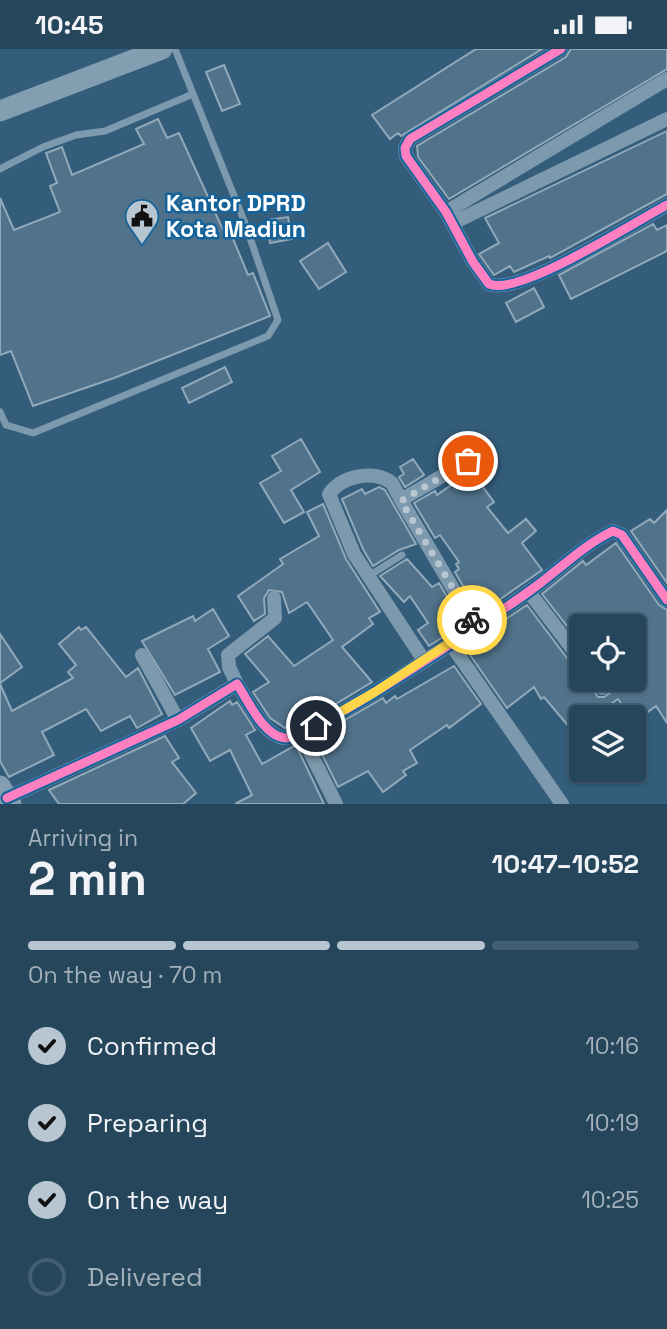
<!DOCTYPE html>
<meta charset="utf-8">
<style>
:root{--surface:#26465c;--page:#325065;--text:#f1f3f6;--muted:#a4b1bb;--line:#425e72;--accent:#b8c6d1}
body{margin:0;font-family:"Space Grotesk",sans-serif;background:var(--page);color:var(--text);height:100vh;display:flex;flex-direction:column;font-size:26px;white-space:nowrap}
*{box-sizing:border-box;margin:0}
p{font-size:23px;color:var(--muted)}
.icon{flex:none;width:38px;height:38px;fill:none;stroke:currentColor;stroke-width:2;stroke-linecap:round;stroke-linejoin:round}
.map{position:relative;height:755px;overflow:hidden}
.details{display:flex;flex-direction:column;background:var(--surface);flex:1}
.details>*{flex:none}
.buttons{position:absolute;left:569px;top:565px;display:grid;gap:14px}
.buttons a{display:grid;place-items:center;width:77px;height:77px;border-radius:7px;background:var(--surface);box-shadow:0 2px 5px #0004,0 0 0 2px var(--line);font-size:35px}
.pin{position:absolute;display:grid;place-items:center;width:60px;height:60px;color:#fff;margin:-30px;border:4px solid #fff;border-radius:50%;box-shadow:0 2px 7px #0007}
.courier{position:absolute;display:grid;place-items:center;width:70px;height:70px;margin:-35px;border:5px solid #ffd54a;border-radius:50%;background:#fff;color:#222;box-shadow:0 2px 9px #0007}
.headline em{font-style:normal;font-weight:600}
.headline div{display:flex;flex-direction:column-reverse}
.headline{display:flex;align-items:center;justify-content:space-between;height:119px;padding:0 28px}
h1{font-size:46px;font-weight:600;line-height:52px}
.bar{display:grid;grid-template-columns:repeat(4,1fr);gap:10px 7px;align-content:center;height:84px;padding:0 28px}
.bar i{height:9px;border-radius:5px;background:var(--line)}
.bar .selected{background:var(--accent)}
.bar p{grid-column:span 4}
ol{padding:0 28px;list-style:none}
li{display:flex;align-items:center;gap:21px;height:77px}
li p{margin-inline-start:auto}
li .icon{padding:7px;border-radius:50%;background:var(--accent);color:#111;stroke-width:4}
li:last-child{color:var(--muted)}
li i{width:38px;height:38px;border:4px solid var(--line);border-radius:50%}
.status{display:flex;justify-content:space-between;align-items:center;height:49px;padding:0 35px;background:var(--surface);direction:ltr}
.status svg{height:19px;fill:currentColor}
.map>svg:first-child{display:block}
.building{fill:#50728a;stroke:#92a9ba;stroke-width:2}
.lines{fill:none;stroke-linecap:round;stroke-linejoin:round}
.lane{stroke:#7d99ad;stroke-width:7}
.street{stroke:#7d99ad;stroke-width:14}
.secondary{stroke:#849eb1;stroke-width:21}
.cycleway-casing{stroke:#14639a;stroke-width:13}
.cycleway{stroke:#ff80c0;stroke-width:9}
.done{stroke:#b8c6d1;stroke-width:7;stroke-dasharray:0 12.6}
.route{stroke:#ffd54a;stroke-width:9}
.labels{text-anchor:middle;stroke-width:5;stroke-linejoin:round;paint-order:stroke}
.poi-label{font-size:23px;font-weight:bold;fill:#fff;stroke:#14639a;text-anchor:start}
</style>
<div class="status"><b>10:45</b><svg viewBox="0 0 49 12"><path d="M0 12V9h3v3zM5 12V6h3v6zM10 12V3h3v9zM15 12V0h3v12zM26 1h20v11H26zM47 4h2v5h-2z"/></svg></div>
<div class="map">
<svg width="667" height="755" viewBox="0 0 667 755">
<rect width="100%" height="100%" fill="#335d7b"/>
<path class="building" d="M476,0h66l-141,87 -3,-3 -8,6 -18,-24z
M571,0h96v20l-218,130 -31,-42 -1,-11 149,-89z
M224,16l16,39 -18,7 -16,-39z
M158,70l9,19 12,-5 45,99 5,-3 19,46 5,-2 17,43 -156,62 -81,28 -22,-55 -11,4v-157l14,32 46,-18 -10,-26 7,-3 -11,-30 16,-6 10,28 72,-31 -8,-15z
M667,82v63l-117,64 -1,-2 -35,16 -4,-6 -16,9 -15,-21 20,-11 -14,-25z
M288,168l4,22 -22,4 -4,-23z
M653,175l4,6 10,-5v26l-96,48 -12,-24z
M328,194l18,29 -27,17 -19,-28z
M534,239l10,19 -28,15 -10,-19z
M225,318l7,15 -43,21 -7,-15z
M301,390l19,33 -29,18 13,22 -20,11 -24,-40 21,-12 -9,-15z
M413,410l11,16 -19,12 -6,-10 5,-3 -4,-7z
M471,422l23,31 -7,5 21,26 18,-14 10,12 -14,12 20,27 -63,44 -24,-42 4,-3 -3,-5 3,-2 -19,-27 -5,3 -21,-35 21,-12 2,4z
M379,438l6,3 31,54 -17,6 -26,16 -10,-17 -21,-50 20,-10 3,5z
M323,455l23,55 34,53 -11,6 4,6 -31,23 30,35 -48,29 -39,17 -15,-10 -17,-26 16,-10 -24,-28 23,-18 26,30 39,-26 -26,-38 -18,11 -7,-21 -13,-2 -5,8 1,16 -11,7 -16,-25 45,-32 -3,-5 39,-23 -12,-24z
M667,461v73l-36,-52 19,-12 4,4z
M616,494l43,62 8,5v113l-11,-17 -15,11 -9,-13 -7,5 -7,-10 -27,18h-10v24l-37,-44 -3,2 -7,-12 -27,21 -37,-53 9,-6 -6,-8 54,-36 46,61 8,3v10h5l12,18h6l7,-5 -4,-13h27v-52h-53v17l-39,-50 41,-33 3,4z
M407,510l25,28 7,-4 24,41 -34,22 -11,-16 10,-7 -18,-27 -6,6 -24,-26z
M213,560l16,27 -21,13 12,23 -45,23 -33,-54 51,-25 2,5z
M79,578l2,3 5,-3 40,50 12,-9 24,46 -25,14 -7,-12 -29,15 -15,-22 -44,23 12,23 -45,22 -9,-16v-77l12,27 61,-33 -5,-6 8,-7 -17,-21z
M0,585l22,33 -22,16z
M454,617l27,38 -32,24 -2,-3 -37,25 7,13 -14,8 3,4 -23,17 -15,-21 -30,16 -24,-49 69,-40 3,5 9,-7 2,3z
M230,652l2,4 5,-3 18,28 -9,5 16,29 34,-19 28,59h-89l17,-9 -22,-45 -20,11 -19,-33z
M165,687l14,22 -7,4 24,31 -13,11h-124l-10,-14z"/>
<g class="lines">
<path class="lane" d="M0,120l43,-22 33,-12 29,-4 88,-37
M0,363l6,13 27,8 235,-97 10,-16 -33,-97 -70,-174
M367,528l35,-22"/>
<path class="street" d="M561,0l-151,90 -5,9 1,8 40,56 27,50 16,22c30,13 145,-62 178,-79
M446,163l221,-133
M453,174l214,-104
M401,451l74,126
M529,543l52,68
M450,594l112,161
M142,606l36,65
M423,610l-69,-105 -25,-60c13,-18 45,-25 63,-11l9,17 67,-39
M595,630l7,9
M237,635l-8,-17 -1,-12 47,-37 -1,-20
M301,685l35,70
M7,749l171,-78 59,-36c11,16 26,52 48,54 22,3 216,-126 246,-148 27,-19 52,-45 82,-59l9,4 45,65"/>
<path class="secondary" d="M0,62l162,-62
M0,737l11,18"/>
<defs>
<path id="cycleway" d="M561,0l-151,90 -5,9 1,8 40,56 27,50 16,22c30,13 145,-62 178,-79
M7,749l171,-78 59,-36c11,16 26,52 48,54 22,3 216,-126 246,-148 27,-19 52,-45 82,-59l9,4 45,65"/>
</defs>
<use href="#cycleway" class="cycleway-casing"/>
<use href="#cycleway" class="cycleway"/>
</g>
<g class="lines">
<path class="done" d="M468,412l-67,40 71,119"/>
<path class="route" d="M316,677l59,-34 100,-66 -3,-6"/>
</g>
<defs>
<symbol id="civic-pin" viewBox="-11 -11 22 30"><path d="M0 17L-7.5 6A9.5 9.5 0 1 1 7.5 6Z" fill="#b8c6d1" stroke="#14639a"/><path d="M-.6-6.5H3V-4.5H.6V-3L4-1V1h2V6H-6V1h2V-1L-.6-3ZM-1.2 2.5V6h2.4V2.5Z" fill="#111"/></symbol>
</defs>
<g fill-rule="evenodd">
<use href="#civic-pin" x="123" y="148" width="38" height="52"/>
</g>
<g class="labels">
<g class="poi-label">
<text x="166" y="162">Kantor DPRD<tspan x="166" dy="26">Kota Madiun</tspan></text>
</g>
</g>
</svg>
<div class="buttons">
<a><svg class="icon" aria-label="locate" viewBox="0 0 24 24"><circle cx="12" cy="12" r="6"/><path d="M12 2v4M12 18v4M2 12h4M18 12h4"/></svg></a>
<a><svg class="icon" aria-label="layers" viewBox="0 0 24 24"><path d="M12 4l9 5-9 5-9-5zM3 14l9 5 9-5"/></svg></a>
</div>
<div class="pin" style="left:468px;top:412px;background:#ea580c"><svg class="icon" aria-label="bag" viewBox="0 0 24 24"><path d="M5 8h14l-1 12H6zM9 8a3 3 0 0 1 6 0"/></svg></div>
<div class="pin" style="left:316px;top:677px;background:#1f2937"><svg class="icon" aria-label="home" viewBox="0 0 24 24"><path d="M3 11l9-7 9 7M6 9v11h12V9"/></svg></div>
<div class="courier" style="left:472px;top:571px"><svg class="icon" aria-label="bike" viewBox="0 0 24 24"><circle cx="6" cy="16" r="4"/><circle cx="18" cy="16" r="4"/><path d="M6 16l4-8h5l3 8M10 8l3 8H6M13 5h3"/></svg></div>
</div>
<section class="details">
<div class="headline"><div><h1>2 min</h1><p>Arriving in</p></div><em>10:47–10:52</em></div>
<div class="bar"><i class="selected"></i><i class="selected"></i><i class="selected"></i><i></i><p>On the way · 70 m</p></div>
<ol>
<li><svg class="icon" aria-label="check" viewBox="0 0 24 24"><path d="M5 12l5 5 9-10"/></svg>Confirmed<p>10:16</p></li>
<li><svg class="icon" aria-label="check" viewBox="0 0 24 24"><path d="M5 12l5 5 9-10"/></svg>Preparing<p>10:19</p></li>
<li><svg class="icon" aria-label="check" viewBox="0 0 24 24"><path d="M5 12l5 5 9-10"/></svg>On the way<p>10:25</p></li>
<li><i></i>Delivered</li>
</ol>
</section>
